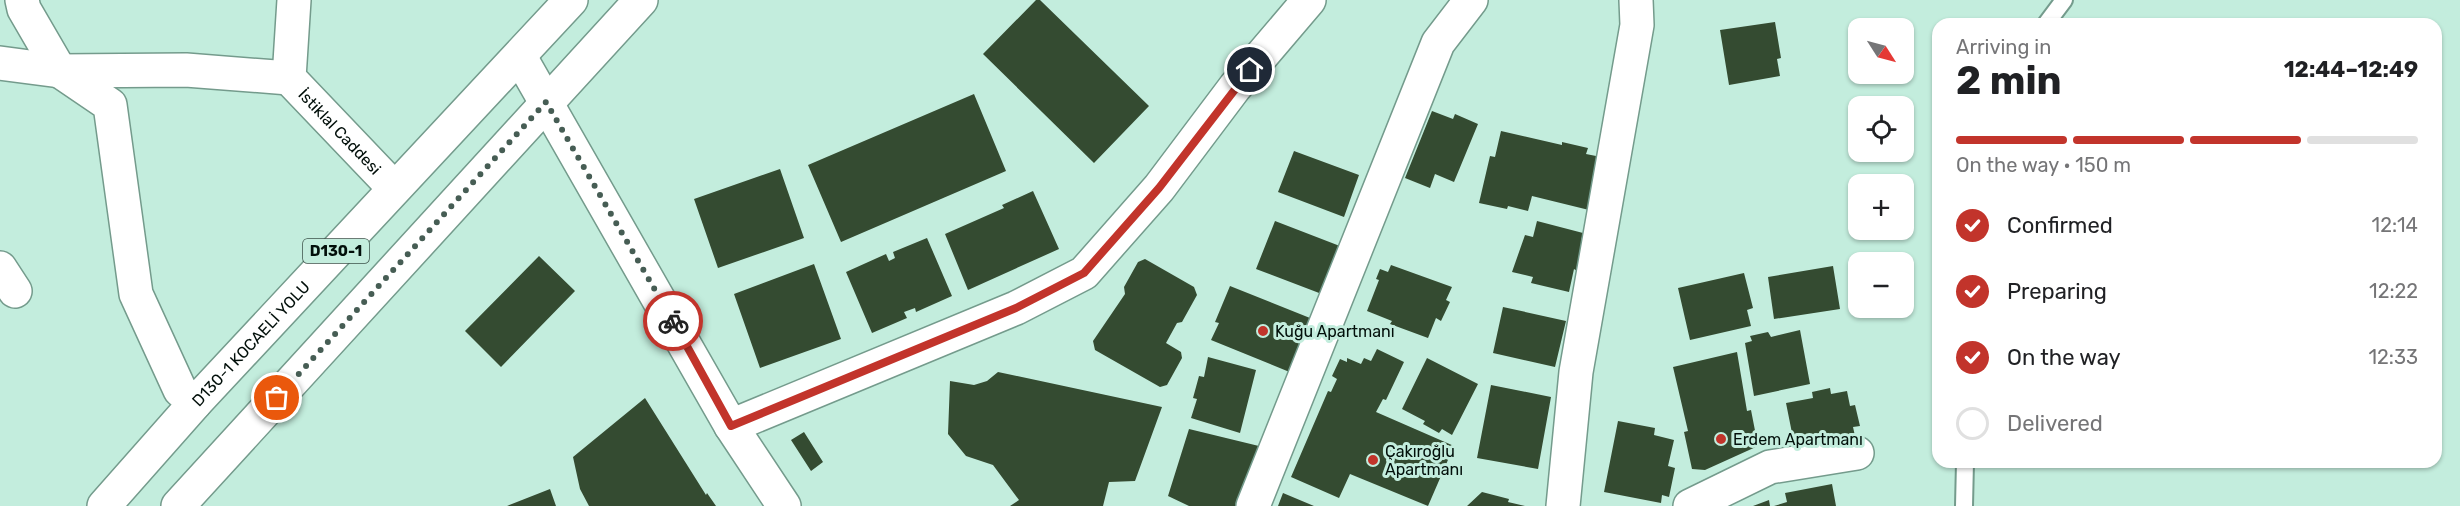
<!DOCTYPE html>
<meta charset="utf-8">
<style>
:root{--surface:#fff;--page:#f2f2f2;--text:#202124;--muted:#757577;--line:#e0e0e0;--accent:#c2342b}
body{margin:0;font-family:Rubik,sans-serif;background:var(--page);color:var(--text);height:100vh;display:flex;flex-direction:column;font-size:22px;white-space:nowrap}
*{box-sizing:border-box;margin:0}
p{font-size:20px;color:var(--muted)}
.icon{flex:none;width:33px;height:33px;fill:none;stroke:currentColor;stroke-width:2;stroke-linecap:round;stroke-linejoin:round}
.map{position:relative;flex:1;overflow:hidden}
.drawer{position:absolute;left:1932px;top:18px;width:510px;height:450px;display:flex;flex-direction:column;background:var(--surface);border-radius:18px;box-shadow:0 2px 4px #0004}
.drawer>*{flex:none}
.needle{width:39px;rotate:126deg}
.buttons{position:absolute;left:1848px;top:18px;display:grid;gap:12px}
.buttons a{display:grid;place-items:center;width:66px;height:66px;border-radius:12px;background:var(--surface);box-shadow:0 2px 4px #0004;font-size:30px}
.pin{position:absolute;display:grid;place-items:center;width:51px;height:51px;color:#fff;margin:-26px;border:3px solid #fff;border-radius:50%;box-shadow:0 2px 6px #0007}
.courier{position:absolute;display:grid;place-items:center;width:60px;height:60px;margin:-30px;border:4px solid #c2342b;border-radius:50%;background:#fff;color:#222;box-shadow:0 2px 8px #0007}
.head em{font-style:normal;font-weight:700}
.head div{display:flex;flex-direction:column-reverse}
.head{display:flex;align-items:center;justify-content:space-between;height:102px;padding:0 24px}
h1{font-size:39px;font-weight:700;line-height:45px}
.bar{display:grid;grid-template-columns:repeat(4,1fr);gap:9px 6px;align-content:center;height:72px;padding:0 24px}
.bar i{height:8px;border-radius:4px;background:var(--line)}
.bar .active{background:var(--accent)}
.bar p{grid-column:span 4}
ol{padding:0 24px;list-style:none}
li{display:flex;align-items:center;gap:18px;height:66px}
li p{margin-inline-start:auto}
li .icon{padding:6px;border-radius:50%;background:var(--accent);color:#fff;stroke-width:4}
li:last-child{color:var(--muted)}
li i{width:33px;height:33px;border:3px solid var(--line);border-radius:50%}
.map>svg:first-child{display:block}
.building{fill:#344b31}
.lines{fill:none;stroke-linecap:round;stroke-linejoin:round}
.service-casing{stroke:#749b8c;stroke-width:20}
.minor-casing{stroke:#749b8c;stroke-width:36}
.secondary-casing{stroke:#749b8c;stroke-width:36}
.trunk-casing{stroke:#749b8c;stroke-width:36}
.service{stroke:#fff;stroke-width:16}
.minor{stroke:#fff;stroke-width:33}
.secondary{stroke:#fff;stroke-width:33}
.trunk{stroke:#fff;stroke-width:33}
.done{stroke:#465d54;stroke-width:6;stroke-dasharray:0 10.8}
.route{stroke:#c2342b;stroke-width:8}
.poi-dot{fill:#c2342b;stroke:#c3eddd;stroke-width:2}
.labels{text-anchor:middle;stroke-width:6;stroke-linejoin:round;paint-order:stroke}
.shield{fill:#c3eddd;stroke:#3c5249;stroke-width:1.5}
.shield-label{font-size:15px;font-weight:bold;fill:#020f0a}
.street-label{font-size:16px;fill:#020f0a;stroke:#c3eddd}
.poi-label{font-size:16px;fill:#020f0a;stroke:#c3eddd;text-anchor:start}
</style>
<div class="map">
<svg width="2460" height="506" viewBox="0 0 2460 506">
<rect width="100%" height="100%" fill="#c3eddd"/>
<path class="building" d="M1036,0h4l109,106 -55,57 -111,-109z
M1775,22l6,36 -4,1 3,17 -51,9 -9,-55z
M974,94l32,77 -165,71 -33,-77z
M1432,111l21,8 2,-5 23,10 -24,58 -19,-8 -5,14 -25,-10z
M1501,131l61,14v-3l26,6 -2,6 15,3 -12,53 -57,-14 -4,15 -20,-5 -1,3 -28,-6 11,-47 5,1z
M1294,151l65,24 -15,42 -66,-25z
M780,169l24,69 -86,30 -24,-69z
M1033,191l26,58 -91,41 -23,-56 59,-26 -2,-3z
M1275,221l70,27 -18,48 -71,-27z
M1537,221l46,12 -2,8 3,1 -7,29 -3,-2 -5,23 -38,-9 2,-6 -21,-5 13,-37 8,2z
M927,238l25,58 -36,16 -1,-4 -11,4 3,6 -35,15 -26,-61 40,-18 3,7 6,-3 -2,-6z
M539,256l36,35 -74,76 -36,-36z
M1145,259l49,28 3,8 -15,27 -5,1 -11,20 15,9 1,6 -15,27 -7,2 -65,-37 -2,-9 32,-47 -1,-7 14,-25z
M814,264l27,75 -81,29 -26,-74z
M1391,265l61,22 -6,13 4,2 -9,19 -5,-3 -8,20 -38,-14 2,-3 -25,-10 12,-31 -3,-1 4,-10 8,3z
M1833,266l7,43 -66,10 -6,-42z
M1744,273l9,35 -6,2 4,16 -61,14 -12,-52z
M1230,286l85,34 -23,53 -81,-33 8,-17 -4,-1z
M1503,307l63,14 -11,46 -62,-14z
M1800,330l10,54 -56,12 -9,-53 7,-2 -2,-5 18,-4 3,5z
M1377,349l27,13 -18,38 -3,-1 -7,13 78,34 -26,60 -78,-32 -11,24 -48,-21 37,-86 3,1 6,-13 -5,-3 8,-17 7,3v-4l14,6 3,-6 7,3z
M1737,352l10,59 4,-1 7,36 -53,24 -13,-1 -8,-37 4,-1 -15,-64z
M1208,357l48,13 -16,63 -49,-15 6,-19 -4,-1 6,-22 5,1z
M1427,358l51,26 -26,51 -10,-6 -3,4 -16,-9 2,-3 -23,-12z
M998,372l164,35 -27,74 -26,1 -6,24h-93l9,-6 -26,-35 -27,-9 -18,-22 2,-53 24,4 13,-4z
M1491,385l60,12 -13,72 -61,-11z
M1830,388l1,6 16,-3 3,15 5,-1 5,21 -7,1 2,9 -60,12 -9,-45 27,-5 -1,-6z
M645,398l61,97 1,-2 9,13h-127l-9,-17 -7,-32z
M1618,421l37,7 -1,7 20,5 -6,26 7,2 -6,29 -7,-2 -1,8 -57,-11z
M1189,429l74,18 -23,59h-51l-21,-10z
M804,432l19,30 -12,9 -20,-31z
M1832,484l4,22h-62l13,-4 -2,-9z
M550,489l6,17h-49z
M1482,492l27,7 -1,3 17,4h-58z
M1283,493l31,13h-36z
M1769,500l1,6h-17z"/>
<g class="lines">
<defs>
<path id="service" d="M2046,24l18,-24
M1964,506l1,-44"/>
<g id="minor">
<path d="M22,0l2,9 36,62 50,34 26,189 44,96 15,13"/>
<path id="s1" d="M294,0l-5,78 105,110"/>
<path d="M0,63l60,8 126,-1 103,8"/>
<path d="M0,268l15,23"/>
<path d="M731,426l285,-118 68,-35 75,-85 76,-101 74,-87"/>
<path d="M1253,506l185,-463 33,-43"/>
<path d="M1563,506l13,-134 61,-347 -1,-25"/>
<path d="M1690,506l80,-39 87,-14"/>
</g>
<path id="secondary" d="M520,57l211,369 53,80"/>
<g id="trunk">
<path id="s2" d="M104,506l91,-103 376,-403"/>
<path d="M178,506l463,-506"/>
</g>
</defs>
<use href="#service" class="service-casing"/>
<use href="#minor" class="minor-casing"/>
<use href="#secondary" class="secondary-casing"/>
<use href="#trunk" class="trunk-casing"/>
<use href="#service" class="service"/>
<use href="#minor" class="minor"/>
<use href="#secondary" class="secondary"/>
<use href="#trunk" class="trunk"/>
</g>
<g class="lines">
<path class="done" d="M277,398l269,-296 127,219"/>
<path class="route" d="M673,321l58,105 285,-118 68,-35 75,-85 91,-118"/>
</g>
<g class="poi-dot">
<circle cx="1263" cy="331" r="6"/>
<circle cx="1721" cy="439" r="6"/>
<circle cx="1373" cy="460" r="6"/>
</g>
<g class="labels">
<rect class="shield" x="303" y="239" width="66" height="24" rx="4.5"/>
<g class="shield-label">
<text x="336" y="256">D130-1</text>
</g>
<g class="street-label">
<text dy="6" stroke="none"><textPath href="#s1" startOffset="152">İstiklal Caddesi</textPath></text>
<text dy="6" stroke="none"><textPath href="#s2" startOffset="219">D130-1 KOCAELİ YOLU</textPath></text>
</g>
<g class="poi-label">
<text x="1275" y="337">Kuğu Apartmanı</text>
<text x="1733" y="445">Erdem Apartmanı</text>
<text x="1385" y="457">Çakıroğlu<tspan x="1385" dy="18">Apartmanı</tspan></text>
</g>
</g>
</svg>
<div class="buttons">
<a><svg class="needle" viewBox="-14 -14 28 28"><path d="M0-13l5 13h-10z" fill="#e53935"/><path d="M0 13l5-13h-10z" fill="#757577"/></svg></a>
<a><svg class="icon" aria-label="locate" viewBox="0 0 24 24"><circle cx="12" cy="12" r="6"/><path d="M12 2v4M12 18v4M2 12h4M18 12h4"/></svg></a>
<a>+</a>
<a>−</a>
</div>
<div class="pin" style="left:277px;top:398px;background:#ea580c"><svg class="icon" aria-label="bag" viewBox="0 0 24 24"><path d="M5 8h14l-1 12H6zM9 8a3 3 0 0 1 6 0"/></svg></div>
<div class="pin" style="left:1250px;top:70px;background:#1f2937"><svg class="icon" aria-label="home" viewBox="0 0 24 24"><path d="M3 11l9-7 9 7M6 9v11h12V9"/></svg></div>
<div class="courier" style="left:673px;top:321px"><svg class="icon" aria-label="bike" viewBox="0 0 24 24"><circle cx="6" cy="16" r="4"/><circle cx="18" cy="16" r="4"/><path d="M6 16l4-8h5l3 8M10 8l3 8H6M13 5h3"/></svg></div>
<section class="drawer">
<div class="head"><div><h1>2 min</h1><p>Arriving in</p></div><em>12:44–12:49</em></div>
<div class="bar"><i class="active"></i><i class="active"></i><i class="active"></i><i></i><p>On the way · 150 m</p></div>
<ol>
<li><svg class="icon" aria-label="check" viewBox="0 0 24 24"><path d="M5 12l5 5 9-10"/></svg>Confirmed<p>12:14</p></li>
<li><svg class="icon" aria-label="check" viewBox="0 0 24 24"><path d="M5 12l5 5 9-10"/></svg>Preparing<p>12:22</p></li>
<li><svg class="icon" aria-label="check" viewBox="0 0 24 24"><path d="M5 12l5 5 9-10"/></svg>On the way<p>12:33</p></li>
<li><i></i>Delivered</li>
</ol>
</section>
</div>
